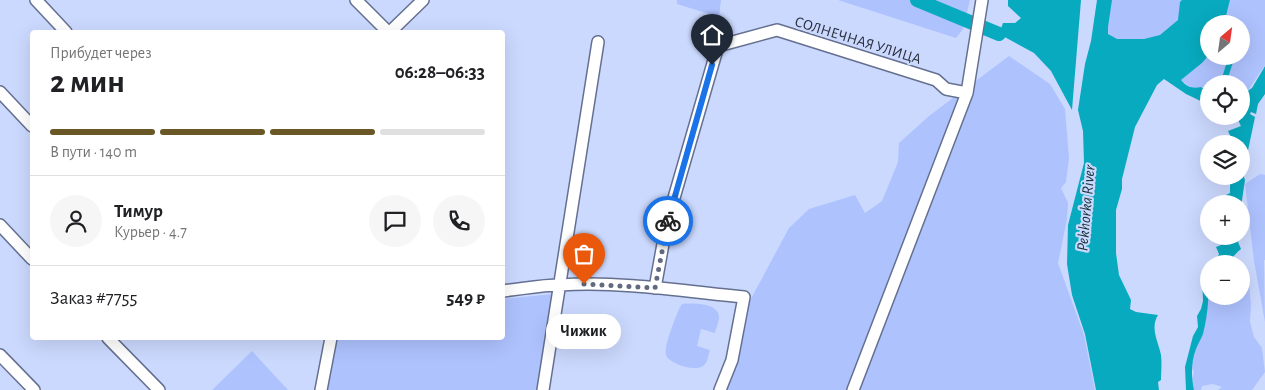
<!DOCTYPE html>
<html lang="ru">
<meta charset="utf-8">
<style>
:root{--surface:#fff;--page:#f6f6f6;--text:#202124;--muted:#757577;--line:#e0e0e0;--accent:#695725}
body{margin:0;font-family:"Alegreya Sans",sans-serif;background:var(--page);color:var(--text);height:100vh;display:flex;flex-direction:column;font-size:19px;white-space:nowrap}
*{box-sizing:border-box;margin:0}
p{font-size:16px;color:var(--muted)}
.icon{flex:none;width:28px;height:28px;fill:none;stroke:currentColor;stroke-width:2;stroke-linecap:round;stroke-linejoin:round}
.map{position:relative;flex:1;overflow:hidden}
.drawer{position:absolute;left:30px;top:30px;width:475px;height:310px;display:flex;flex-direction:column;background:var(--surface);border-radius:5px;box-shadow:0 5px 20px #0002}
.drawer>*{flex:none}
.needle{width:32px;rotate:29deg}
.controls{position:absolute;left:1200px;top:15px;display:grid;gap:10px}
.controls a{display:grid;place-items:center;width:50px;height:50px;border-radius:50%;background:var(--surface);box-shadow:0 5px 20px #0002;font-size:25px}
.pin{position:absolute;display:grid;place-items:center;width:42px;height:42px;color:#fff;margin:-51px -21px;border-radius:50% 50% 50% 0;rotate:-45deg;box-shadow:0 0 5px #0007}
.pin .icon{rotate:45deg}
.courier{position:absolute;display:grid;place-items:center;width:50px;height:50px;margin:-25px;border:4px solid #1a73e8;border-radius:50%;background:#fff;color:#222;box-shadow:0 1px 6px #0007}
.bubble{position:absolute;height:35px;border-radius:18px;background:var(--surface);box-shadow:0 5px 20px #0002;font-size:16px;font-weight:600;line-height:35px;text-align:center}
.headline em{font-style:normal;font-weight:600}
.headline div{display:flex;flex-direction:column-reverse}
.headline{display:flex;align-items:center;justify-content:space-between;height:85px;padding:0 20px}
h1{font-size:32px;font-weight:600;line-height:38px}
.bar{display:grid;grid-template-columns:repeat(4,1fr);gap:8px 5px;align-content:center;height:60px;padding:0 20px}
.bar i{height:6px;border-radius:4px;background:var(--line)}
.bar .selected{background:var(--accent)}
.bar p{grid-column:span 4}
.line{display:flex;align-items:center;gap:12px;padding:0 20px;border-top:1px solid var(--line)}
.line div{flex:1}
.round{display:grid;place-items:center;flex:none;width:52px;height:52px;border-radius:26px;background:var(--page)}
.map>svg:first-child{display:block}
.green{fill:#aec2fe}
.water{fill:#08aabf}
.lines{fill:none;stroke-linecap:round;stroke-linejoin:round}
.river{stroke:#08aabf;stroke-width:14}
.minor-casing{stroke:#657091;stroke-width:14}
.minor{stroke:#fff;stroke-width:11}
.done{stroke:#626a81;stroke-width:5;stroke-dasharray:0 9}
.route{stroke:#1a73e8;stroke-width:6}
.labels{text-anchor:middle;stroke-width:4.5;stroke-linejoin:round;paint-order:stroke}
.street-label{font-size:15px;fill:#2a2f3d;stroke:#cbd9fe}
.water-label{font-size:16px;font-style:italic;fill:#183439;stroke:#cbd9fe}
</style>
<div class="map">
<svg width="1265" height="390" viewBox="0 0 1265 390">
<rect width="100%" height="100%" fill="#cbd9fe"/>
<path class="green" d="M677,0h44l-2,17 -42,-13z
M838,0h132l-7,29 -7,9z
M1111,0h73l-4,17 -17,20 -23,4 -28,-1 -6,-11z
M1230,0h35v65l-24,36v-17h-15l9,-28h6v-32h-17z
M1209,55l21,1c-6,9 -5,20 -12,28h-9v9l-8,-6 -8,2 -12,-9 21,-17z
M1009,56l41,28 15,25 4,49 -3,24 -5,6 7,15 -1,16 -9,44 26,72 11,55h-370l21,-82 43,-80 20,-19 46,-14 10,18 17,-12 16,-39 1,-19 30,-27z
M1260,174l5,1v85h-1l1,62 -11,-61 -9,-77z
M1241,265l8,19 2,20 -1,18 4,15 8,11 3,24 -13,18h-34l4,-3 -9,-3 -11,2 -1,4h-7l-2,-10 2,-8 -3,-6 5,-18 6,-12 7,-40h32z
M553,294l-15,96h-212l8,-52h168l1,-39z
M682,304c10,-1 37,-1 37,13 0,5 -3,11 -4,16l-14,-4 -4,17 13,4c-2,5 -2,12 -6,15 -6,8 -35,-1 -38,-10 -2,-10 9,-36 13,-46z
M252,351l36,39h-76z"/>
<path class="water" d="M1008,0h73l-9,110 -21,-39 -17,-18 -35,-19 4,-11h12l6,-5 -13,-12z
M1097,0h15l-4,27v7l9,5h27l16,-4 18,-15 2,-18 2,-2h48l-6,24h-15v31l-7,8 -21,17c6,7 11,9 20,7l8,6v12l-23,-11 -22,-15 -7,6 -22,42 -13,52v10l-6,21v43l3,22 12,25 -1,9 6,3 22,3c-8,13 0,26 3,40 1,8 0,17 0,25l-3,2 1,8h-63l-11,-56 -13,-39 -5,-31 1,-39 16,-62 -1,-32 -5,-21 7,-46 6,-23z
M1230,56h5l-9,28h-8c7,-9 6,-19 12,-28z
M1265,66v28l-7,10 -2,10 -5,-2 -1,2 5,3 -9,43 -5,6v-22h-10l2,-2 -5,-11 13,-5 -3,-6 -7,-4h10v-15l4,-1 1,-8 6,-4z
M1241,169l4,11 -4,27v-3h-13l-6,-7 8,-4v-10l-5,-4 -1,-3h17z
M1224,236h17l-3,6 3,7c-6,5 -9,9 -13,15h-18l7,-5 2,-5 -3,-7 5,-2z
M1209,265c0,24 0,46 -6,69 -2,5 -5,10 -7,15 -5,13 -5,27 -2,41h-8l-1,-23 8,-31 5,-9 -1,-11 4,-7 2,-8 -1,-26z"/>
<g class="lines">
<path class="river" d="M917,0l82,34"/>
<defs>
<path id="minor" d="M36,0l30,32
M356,0l32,32
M390,32l33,-32
M0,92l32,34
M0,225l32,34
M655,288l12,-66 51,-176 59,-16 159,50 10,9 21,4
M502,291c20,-2 39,-6 58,-6 61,-4 123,6 184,12l-12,63 -12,30
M108,338l51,52
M0,355l34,35
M321,390l10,-52
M543,390l55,-348
M853,390l114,-297 15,-93"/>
</defs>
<use href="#minor" class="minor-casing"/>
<use href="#minor" class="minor"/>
</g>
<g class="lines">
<path class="done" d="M584,284l71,4 13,-67"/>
<path class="route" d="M668,221l44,-156"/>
</g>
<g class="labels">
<g class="street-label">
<text transform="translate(858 40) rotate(17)" y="5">СОЛНЕЧНАЯ УЛИЦА</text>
</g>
<g class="water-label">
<text transform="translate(1085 208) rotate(-85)" y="6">Pekhorka River</text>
</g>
</g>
</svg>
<div class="controls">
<a><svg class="needle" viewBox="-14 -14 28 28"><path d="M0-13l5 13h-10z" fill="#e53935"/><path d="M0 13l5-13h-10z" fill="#757577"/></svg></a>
<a><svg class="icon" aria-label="locate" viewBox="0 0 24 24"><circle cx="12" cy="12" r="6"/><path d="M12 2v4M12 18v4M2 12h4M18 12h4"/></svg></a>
<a><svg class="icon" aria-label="layers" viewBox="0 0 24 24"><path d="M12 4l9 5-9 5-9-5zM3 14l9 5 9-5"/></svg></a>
<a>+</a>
<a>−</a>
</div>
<div class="pin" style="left:584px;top:284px;background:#ea580c"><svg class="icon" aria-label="bag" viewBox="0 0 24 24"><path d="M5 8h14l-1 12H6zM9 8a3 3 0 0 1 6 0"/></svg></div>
<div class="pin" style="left:712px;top:65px;background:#1f2937"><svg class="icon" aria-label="home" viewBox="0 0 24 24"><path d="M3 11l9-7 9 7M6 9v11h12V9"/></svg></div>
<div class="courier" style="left:668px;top:221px"><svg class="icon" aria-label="bike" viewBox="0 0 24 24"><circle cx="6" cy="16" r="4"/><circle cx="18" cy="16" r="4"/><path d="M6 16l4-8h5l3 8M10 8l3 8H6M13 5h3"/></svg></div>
<div class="bubble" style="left:546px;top:314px;width:75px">Чижик</div>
<section class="drawer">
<div class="headline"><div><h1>2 мин</h1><p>Прибудет через</p></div><em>06:28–06:33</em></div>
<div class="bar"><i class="selected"></i><i class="selected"></i><i class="selected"></i><i></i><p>В пути · 140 m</p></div>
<div class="line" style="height:90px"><a class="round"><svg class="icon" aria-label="person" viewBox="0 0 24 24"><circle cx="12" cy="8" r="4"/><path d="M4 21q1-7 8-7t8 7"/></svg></a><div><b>Тимур</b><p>Курьер · 4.7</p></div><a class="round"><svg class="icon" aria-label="chat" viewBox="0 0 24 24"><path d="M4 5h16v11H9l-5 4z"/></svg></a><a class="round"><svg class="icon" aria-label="phone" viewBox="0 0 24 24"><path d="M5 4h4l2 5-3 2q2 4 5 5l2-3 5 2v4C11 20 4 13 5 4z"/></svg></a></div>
<div class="line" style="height:65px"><div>Заказ #7755</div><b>549 ₽</b></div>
</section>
</div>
